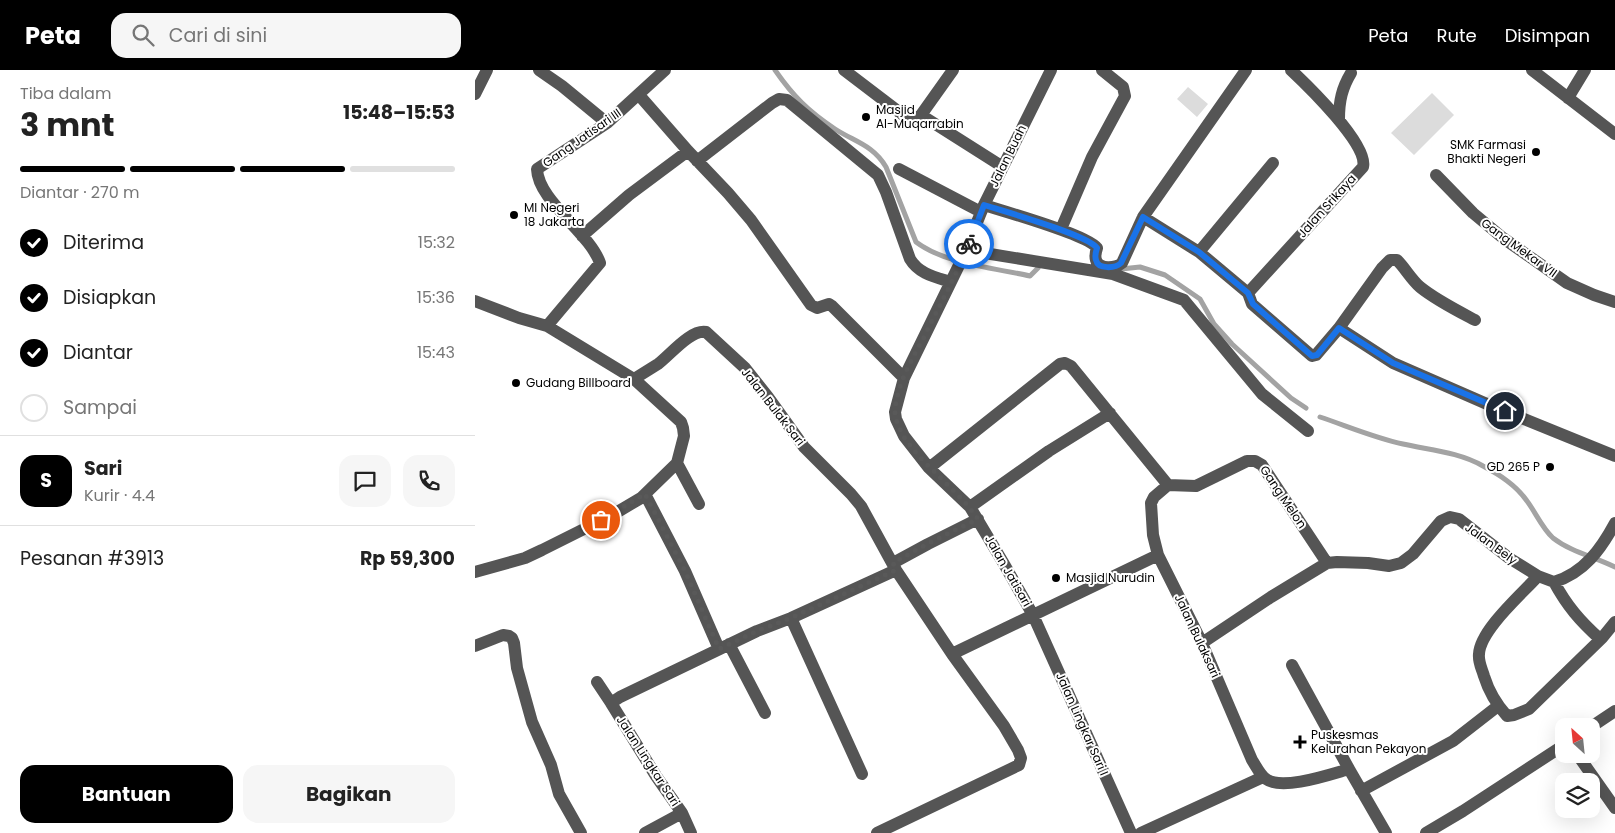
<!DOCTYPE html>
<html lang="id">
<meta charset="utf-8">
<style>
:root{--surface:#fff;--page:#f6f6f6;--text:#222;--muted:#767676;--line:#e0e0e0;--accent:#000}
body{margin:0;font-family:Poppins,sans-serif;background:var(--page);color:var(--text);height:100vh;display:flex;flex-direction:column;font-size:19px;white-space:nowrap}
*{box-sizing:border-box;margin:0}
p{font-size:16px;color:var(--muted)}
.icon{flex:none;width:28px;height:28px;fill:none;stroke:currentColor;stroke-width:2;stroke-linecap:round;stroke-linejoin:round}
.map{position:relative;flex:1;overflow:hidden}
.panel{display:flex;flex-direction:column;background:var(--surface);width:475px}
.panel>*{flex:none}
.needle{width:32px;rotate:333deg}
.tools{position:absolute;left:1080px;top:648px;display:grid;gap:10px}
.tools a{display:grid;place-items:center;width:45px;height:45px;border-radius:10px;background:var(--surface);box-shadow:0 5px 20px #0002;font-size:25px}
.pin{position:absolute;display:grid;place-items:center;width:42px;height:42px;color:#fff;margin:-21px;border:2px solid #fff;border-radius:50%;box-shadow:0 1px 5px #0007}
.courier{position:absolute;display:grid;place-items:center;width:50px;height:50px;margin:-25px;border:4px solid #1a73e8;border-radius:50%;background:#fff;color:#222;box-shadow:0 1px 6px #0007}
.headline em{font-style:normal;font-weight:700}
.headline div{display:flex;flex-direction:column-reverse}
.headline{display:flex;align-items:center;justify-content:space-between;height:85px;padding:0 20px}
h1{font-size:32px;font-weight:700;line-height:38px}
.bar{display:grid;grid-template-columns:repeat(4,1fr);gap:8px 5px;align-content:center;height:60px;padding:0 20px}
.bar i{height:6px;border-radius:4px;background:var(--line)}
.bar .selected{background:var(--accent)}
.bar p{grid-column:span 4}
.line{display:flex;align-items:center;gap:12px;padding:0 20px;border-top:1px solid var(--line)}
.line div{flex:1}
.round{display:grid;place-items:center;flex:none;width:52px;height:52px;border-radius:15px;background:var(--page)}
ol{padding:0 20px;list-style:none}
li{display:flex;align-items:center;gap:15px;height:55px}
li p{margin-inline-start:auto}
li .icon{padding:5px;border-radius:50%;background:var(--accent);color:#fff;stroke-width:4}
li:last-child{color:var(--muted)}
li i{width:28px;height:28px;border:2px solid var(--line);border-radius:50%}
.button{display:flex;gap:10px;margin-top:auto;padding:10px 20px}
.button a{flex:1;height:58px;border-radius:15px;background:var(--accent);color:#fff;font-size:20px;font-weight:700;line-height:58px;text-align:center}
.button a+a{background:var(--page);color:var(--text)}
header{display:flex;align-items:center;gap:30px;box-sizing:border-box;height:70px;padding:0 25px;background:var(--accent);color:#fff}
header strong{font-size:24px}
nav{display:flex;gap:28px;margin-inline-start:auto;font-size:18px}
.search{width:350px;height:45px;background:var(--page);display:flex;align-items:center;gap:12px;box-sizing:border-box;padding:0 18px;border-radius:15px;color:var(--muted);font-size:19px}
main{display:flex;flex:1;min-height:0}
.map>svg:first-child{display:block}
.grass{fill:#dcdcdc}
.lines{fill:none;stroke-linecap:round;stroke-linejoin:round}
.stream{stroke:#a3a3a3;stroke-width:5}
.minor{stroke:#555;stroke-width:12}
.done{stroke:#595959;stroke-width:5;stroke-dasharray:0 9}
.route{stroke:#1a73e8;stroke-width:6}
.poi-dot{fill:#000;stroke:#fff;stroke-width:2}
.labels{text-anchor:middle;stroke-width:4;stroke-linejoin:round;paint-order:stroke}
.poi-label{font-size:12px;fill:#000;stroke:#fff;text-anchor:start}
.street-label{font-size:12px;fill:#000;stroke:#fff}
</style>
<header>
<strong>Peta</strong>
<div class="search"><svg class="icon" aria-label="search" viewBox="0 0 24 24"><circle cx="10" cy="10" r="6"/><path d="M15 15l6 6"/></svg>Cari di sini</div>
<nav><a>Peta</a><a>Rute</a><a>Disimpan</a></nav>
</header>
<main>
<section class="panel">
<div class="headline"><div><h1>3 mnt</h1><p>Tiba dalam</p></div><em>15:48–15:53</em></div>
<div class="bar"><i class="selected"></i><i class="selected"></i><i class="selected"></i><i></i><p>Diantar · 270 m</p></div>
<ol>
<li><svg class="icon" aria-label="check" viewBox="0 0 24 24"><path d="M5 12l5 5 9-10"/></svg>Diterima<p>15:32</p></li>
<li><svg class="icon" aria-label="check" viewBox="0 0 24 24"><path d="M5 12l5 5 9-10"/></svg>Disiapkan<p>15:36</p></li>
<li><svg class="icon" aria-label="check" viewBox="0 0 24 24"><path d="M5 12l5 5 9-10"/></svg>Diantar<p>15:43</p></li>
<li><i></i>Sampai</li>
</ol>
<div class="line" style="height:90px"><b class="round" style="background:var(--accent);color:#fff">S</b><div><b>Sari</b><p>Kurir · 4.4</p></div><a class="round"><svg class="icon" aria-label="chat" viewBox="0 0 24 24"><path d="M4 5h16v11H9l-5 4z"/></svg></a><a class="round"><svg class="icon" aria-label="phone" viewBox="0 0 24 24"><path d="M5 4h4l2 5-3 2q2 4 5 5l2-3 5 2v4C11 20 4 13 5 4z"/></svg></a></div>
<div class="line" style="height:65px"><div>Pesanan #3913</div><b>Rp 59,300</b></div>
<div class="button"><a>Bantuan</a><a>Bagikan</a></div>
</section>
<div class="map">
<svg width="1140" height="763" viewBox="0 0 1140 763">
<rect width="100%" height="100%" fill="#fff"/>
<path class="grass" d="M713,17l20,17 -11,13 -20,-18z
M957,23l22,22 -40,40 -23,-22z"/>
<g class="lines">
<path class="stream" d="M300,0c18,26 33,41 60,59 20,13 38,16 51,38l30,75c29,22 78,26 114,34l8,-8
M646,199l19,-2 25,8 35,24 14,25 18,20 59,54 15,10
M845,347c27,9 55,21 83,27 26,6 56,8 80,22 17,9 33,19 44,35 9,12 15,27 26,37 18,14 42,19 62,29"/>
<path class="minor" d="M64,0l23,16 45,37
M369,0l63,48 7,1 7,-4 82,52
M576,0l-67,135 -21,52 -59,121 -9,34 1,7 8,17 25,32 41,39 34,57 29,51 98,218
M1057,0l83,64
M0,24l12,-24
M164,25l49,56 40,42 23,27 60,85 6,3 12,-4 3,2 72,72
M1093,28l17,-28
M446,45l32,-45
M864,49c0,-18 3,-31 12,-46
M222,91l75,-58 7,-4 8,1 91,75 8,17 24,67c9,15 25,18 41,23
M424,99l82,43
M961,105l37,38 30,25 64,45 27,12 21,7
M509,135c19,6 104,30 113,43 -1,3 -2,9 -1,12 3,10 20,8 26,3l21,-46 56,35 49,41 4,11 60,52 4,-1 23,-27 54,35 94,41 128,52
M668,147l103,-147
M586,159l31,-72 33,-61 -2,-9 -21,-17
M107,166l47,-41 59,-44
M491,180l147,24 71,26 78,94 46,37
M724,182l74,-89
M773,223l115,-126c6,-22 -56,-82 -72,-97
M0,231l44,17 28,8 87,53c8,-5 16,-10 24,-15 12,-9 33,-35 48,-32l39,36 23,29 36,50 47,47 10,12 35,64 56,84 52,72 14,24 3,8 -2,7 -142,68
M72,256l53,-63c-10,-30 -62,-62 -63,-94l70,-46 58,-53
M864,258l43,-60 8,-8h7c8,8 14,19 23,27 16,13 36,23 55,33
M202,393l22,41
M454,398l131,-104 5,-1 6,3 97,119 -14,12 -3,6 2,32 5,20 44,88 50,117c4,6 8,15 14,19 16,12 65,-5 83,-10l37,64
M693,415l28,1 51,-25h8l7,4 65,98
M170,424l40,77 34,78
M495,437l79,-56 61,-38
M418,493l35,-19 50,-25
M0,502l50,-14 17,-8 72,-36 27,-16 36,-35 7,-27 -1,-8 -2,-6 -47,-43
M1063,506c-16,18 -58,54 -59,78 -1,8 3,15 5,22 5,16 12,28 23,40l7,-1 15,-6 73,-71 13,-16
M1079,512c13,24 26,39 46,57
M316,548l71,156
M727,573l69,-46 56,-34 10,-1 31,1 21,3 12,-3 12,-9 28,-33 9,-4 9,2 50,39 29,18 16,6c30,-9 47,-33 61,-59
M254,574l36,69
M0,576l28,-11 6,1 3,2 2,5 3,25 15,54 19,43 8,29 22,39
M477,584l206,-99
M817,595l57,104
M122,612l14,21
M1116,657l24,-16
M1102,684l38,54
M886,721l92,-50 45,-35
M170,763l37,-20
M216,763l-9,-20 -26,-37 -45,-73 9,-6 137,-66 34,-13 105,-48
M666,763l122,-56
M951,763l37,-22 101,-66"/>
</g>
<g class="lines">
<path class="done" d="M126,450l44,-26 40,77 34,78 38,-18 34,-13 105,-48 -3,-7 34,-19 51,-25c-21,-30 -53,-51 -74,-82 -4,-7 -9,-17 -9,-25 1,-26 17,-53 29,-75 15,-31 32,-61 45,-93"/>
<path class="route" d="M494,174l15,-39c19,6 104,30 113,43 -1,3 -2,9 -1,12 2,10 20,8 25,3l22,-46 56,35 49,41 5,11 59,52 5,-1 22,-27 54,35 112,48"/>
</g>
<g class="poi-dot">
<circle cx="391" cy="47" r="5"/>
<circle cx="1061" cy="82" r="5"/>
<circle cx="39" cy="145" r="5"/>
<circle cx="41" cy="313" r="5"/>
<circle cx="1075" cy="397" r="5"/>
<circle cx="581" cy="508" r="5"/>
<path d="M822.5 664.5h5v5h5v5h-5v5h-5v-5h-5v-5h5z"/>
</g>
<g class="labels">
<g class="poi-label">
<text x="401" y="44">Masjid<tspan x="401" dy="14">Al-Muqarrabin</tspan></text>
<text x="1051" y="79" text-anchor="end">SMK Farmasi<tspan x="1051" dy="14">Bhakti Negeri</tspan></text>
<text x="49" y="142">MI Negeri<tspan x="49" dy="14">18 Jakarta</tspan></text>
<text x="51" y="317">Gudang Billboard</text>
<text x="1065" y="401" text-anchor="end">GD 265 P</text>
<text x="591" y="512">Masjid Nurudin</text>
<text x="836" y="669">Puskesmas<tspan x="836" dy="14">Kelurahan Pekayon</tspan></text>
</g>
<g class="street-label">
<text transform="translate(107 68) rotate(-35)" y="4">Gang Jatisari III</text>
<text transform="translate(533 86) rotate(-64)" y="4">Jalan Buah</text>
<text transform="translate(852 136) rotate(-48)" y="4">Jalan Srikaya</text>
<text transform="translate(1044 178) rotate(36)" y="4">Gang Mekar VII</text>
<text transform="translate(298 337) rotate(52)" y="4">Jalan Bulak Sari</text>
<text transform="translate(808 427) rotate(56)" y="4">Gang Melon</text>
<text transform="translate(1016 474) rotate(36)" y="4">Jalan Bely</text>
<text transform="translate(533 501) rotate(60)" y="4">Jalan Jatisari</text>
<text transform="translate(722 566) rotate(65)" y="4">Jalan Bulaksari</text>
<text transform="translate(607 654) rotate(66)" y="4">Jalan Lingkar Sari I</text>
<text transform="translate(173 691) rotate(57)" y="4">Jalan Lingkar Sari</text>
</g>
</g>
</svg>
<div class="tools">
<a><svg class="needle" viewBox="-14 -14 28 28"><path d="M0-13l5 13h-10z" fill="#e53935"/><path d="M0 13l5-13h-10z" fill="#767676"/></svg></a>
<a><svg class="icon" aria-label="layers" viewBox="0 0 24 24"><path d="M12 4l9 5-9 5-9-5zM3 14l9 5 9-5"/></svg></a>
</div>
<div class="pin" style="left:126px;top:450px;background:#ea580c"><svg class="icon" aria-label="bag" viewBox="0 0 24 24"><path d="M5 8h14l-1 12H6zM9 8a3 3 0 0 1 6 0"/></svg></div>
<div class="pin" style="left:1030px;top:341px;background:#1f2937"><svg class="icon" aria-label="home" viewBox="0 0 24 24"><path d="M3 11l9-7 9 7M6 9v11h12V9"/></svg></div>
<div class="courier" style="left:494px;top:174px"><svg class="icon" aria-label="bike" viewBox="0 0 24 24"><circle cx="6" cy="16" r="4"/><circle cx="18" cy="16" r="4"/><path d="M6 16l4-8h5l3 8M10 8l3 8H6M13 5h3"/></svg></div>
</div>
</main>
